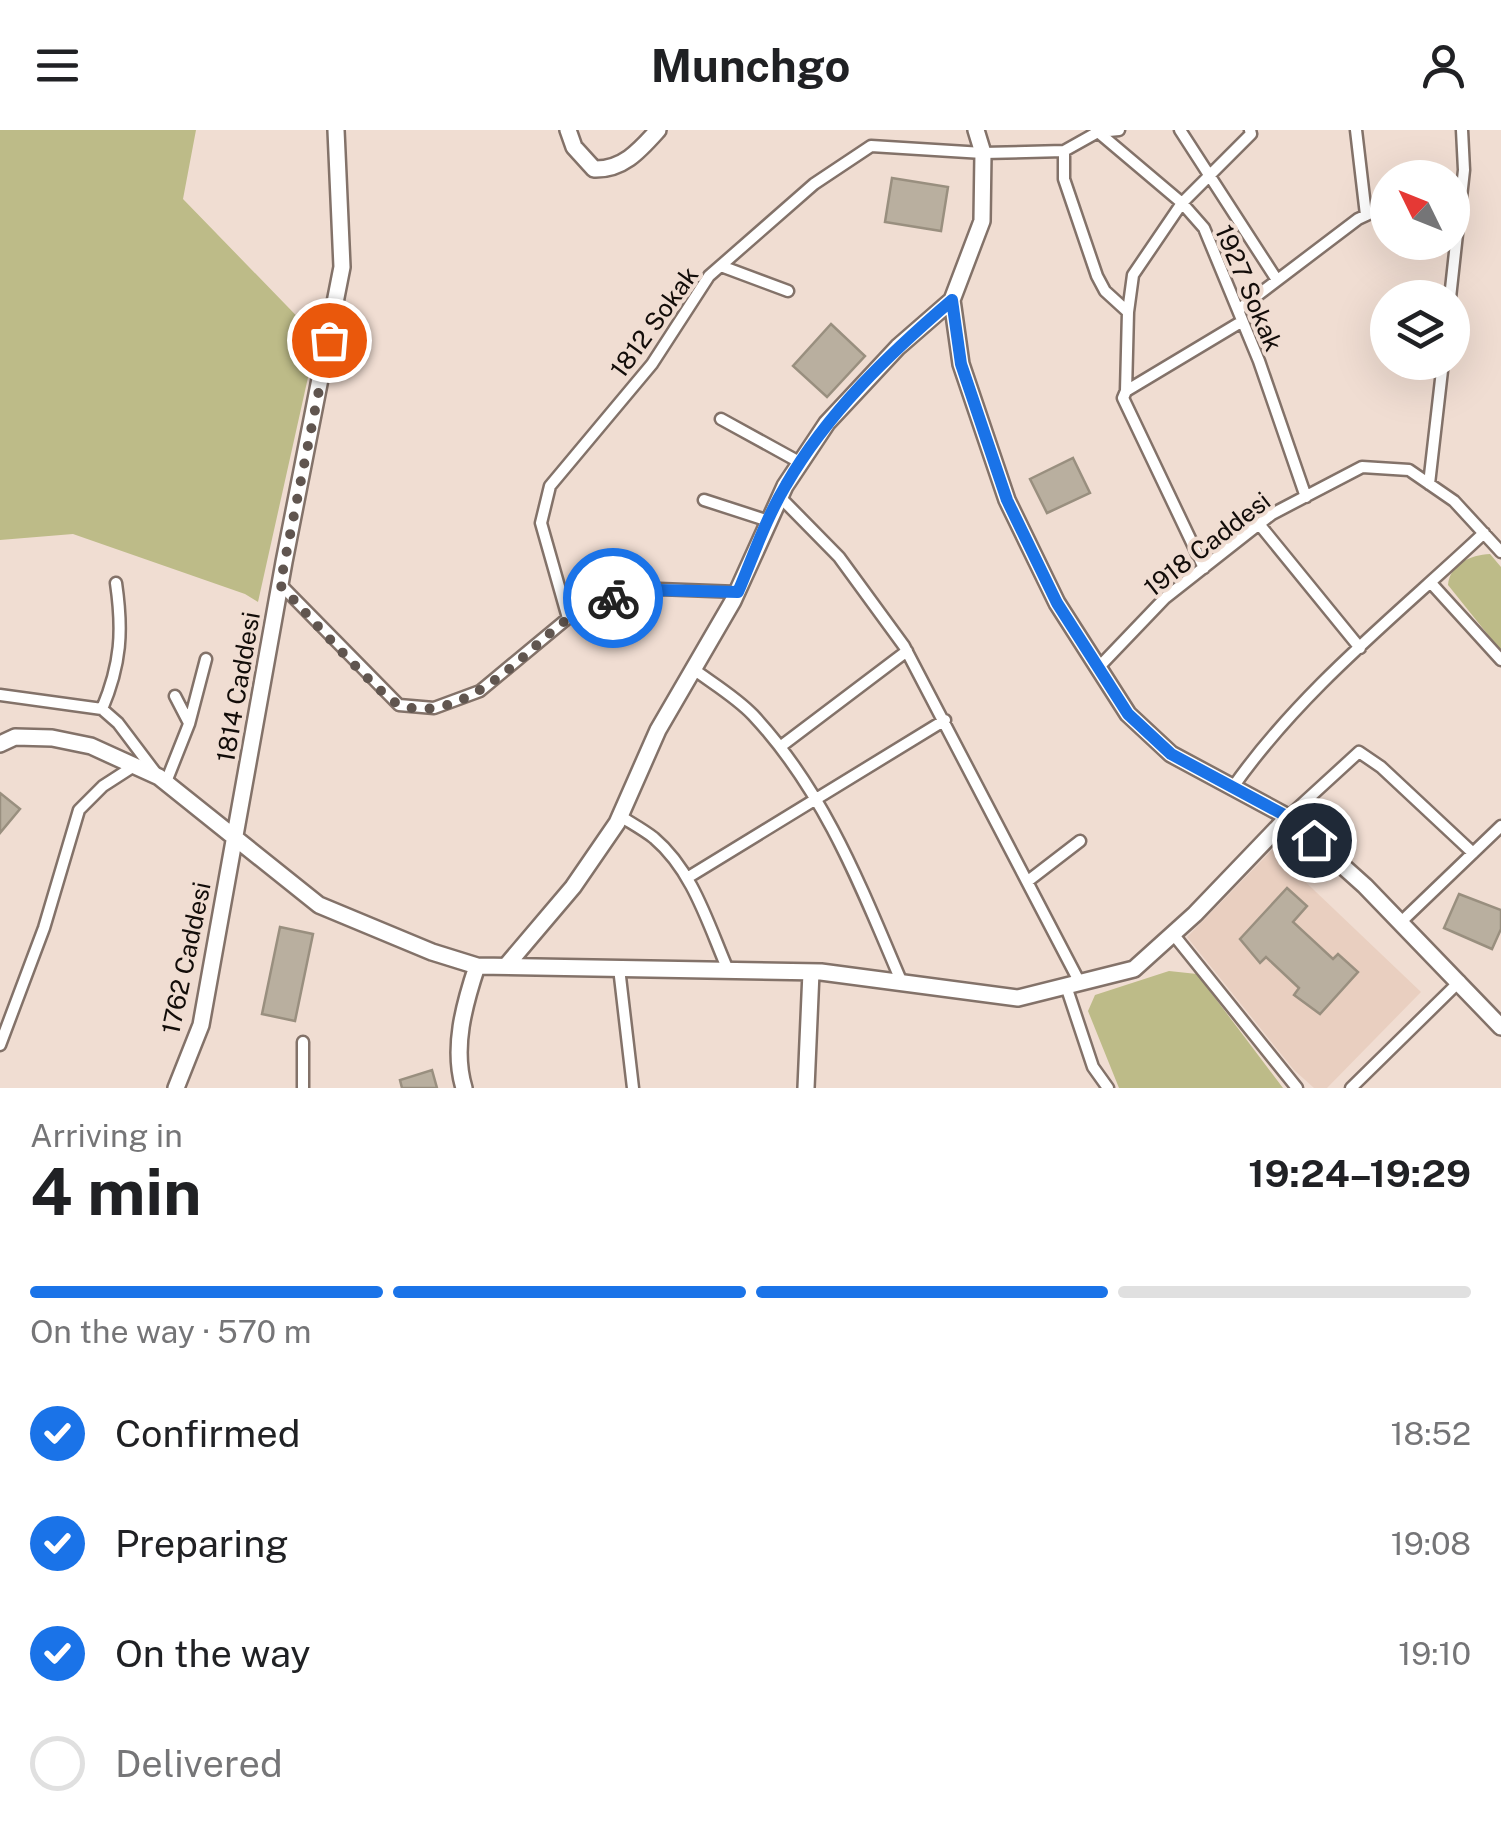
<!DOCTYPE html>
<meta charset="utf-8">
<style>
:root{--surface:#fff;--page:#f6f6f6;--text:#202124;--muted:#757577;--line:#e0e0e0;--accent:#1a73e8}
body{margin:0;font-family:"Public Sans",sans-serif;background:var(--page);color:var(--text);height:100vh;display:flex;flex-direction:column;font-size:38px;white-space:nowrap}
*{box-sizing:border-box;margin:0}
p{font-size:32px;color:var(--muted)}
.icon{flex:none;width:55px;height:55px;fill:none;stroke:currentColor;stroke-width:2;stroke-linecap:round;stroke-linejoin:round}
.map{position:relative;height:958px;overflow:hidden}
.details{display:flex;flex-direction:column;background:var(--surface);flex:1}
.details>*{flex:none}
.needle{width:65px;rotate:313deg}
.fabs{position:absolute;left:1370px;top:30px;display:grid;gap:20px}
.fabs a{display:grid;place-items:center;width:100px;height:100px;border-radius:50%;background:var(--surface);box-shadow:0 10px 40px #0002;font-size:50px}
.pin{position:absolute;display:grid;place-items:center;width:85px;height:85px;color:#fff;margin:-42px;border:5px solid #fff;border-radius:50%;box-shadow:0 2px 10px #0007}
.courier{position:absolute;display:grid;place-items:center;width:100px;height:100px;margin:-50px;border:8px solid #1a73e8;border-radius:50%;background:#fff;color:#222;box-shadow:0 2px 12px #0007}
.overview em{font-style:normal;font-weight:700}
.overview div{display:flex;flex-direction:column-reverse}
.overview{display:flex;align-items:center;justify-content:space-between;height:170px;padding:0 30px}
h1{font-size:65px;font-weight:700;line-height:75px}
.bar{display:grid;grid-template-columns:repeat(4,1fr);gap:15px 10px;align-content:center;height:120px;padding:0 30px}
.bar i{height:12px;border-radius:8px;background:var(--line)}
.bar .active{background:var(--accent)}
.bar p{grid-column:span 4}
ol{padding:0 30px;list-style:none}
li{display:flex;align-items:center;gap:30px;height:110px}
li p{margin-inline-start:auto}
li .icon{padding:10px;border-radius:50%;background:var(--accent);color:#fff;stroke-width:4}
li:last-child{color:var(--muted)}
li i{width:55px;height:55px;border:5px solid var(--line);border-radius:50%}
header{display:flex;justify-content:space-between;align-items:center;height:130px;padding:0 30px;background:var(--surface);font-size:45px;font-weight:700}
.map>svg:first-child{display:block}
.built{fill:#e9cfc0}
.green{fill:#bdbb88}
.building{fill:#b9af9f;stroke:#998f7f;stroke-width:2.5}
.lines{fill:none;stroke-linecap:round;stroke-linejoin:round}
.street-casing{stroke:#837269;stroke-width:15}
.secondary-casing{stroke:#837269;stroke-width:20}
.street{stroke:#fff;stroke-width:10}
.secondary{stroke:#fff;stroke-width:15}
.done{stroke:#60554f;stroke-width:10;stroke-dasharray:0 18}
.route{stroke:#1a73e8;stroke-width:12}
.labels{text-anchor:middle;stroke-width:8;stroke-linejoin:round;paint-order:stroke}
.street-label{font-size:25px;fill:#120c09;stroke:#f0ddd2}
</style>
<header><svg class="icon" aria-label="menu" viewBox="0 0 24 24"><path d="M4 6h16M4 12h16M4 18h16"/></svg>Munchgo<svg class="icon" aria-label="person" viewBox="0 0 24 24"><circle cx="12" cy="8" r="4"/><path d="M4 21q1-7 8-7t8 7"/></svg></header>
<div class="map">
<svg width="1501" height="958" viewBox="0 0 1501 958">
<rect width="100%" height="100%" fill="#f0ddd2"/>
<path class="built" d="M1272,720l149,142 -94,96h-13l-20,-18 -107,-133z"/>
<path class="green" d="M0,0h196l-13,69 134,138 -59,265 -13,-8 -172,-60 -73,6z
M1490,424l11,13v84l-53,-66c2,-21 22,-30 42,-31z
M1169,841l28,3 86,114h-164l-31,-77 7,-16z"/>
<path class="building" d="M892,48l56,9 -7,44 -56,-9z
M831,194l34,32 -38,41 -34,-31z
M1073,328l17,35 -43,20 -17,-34z
M0,663l20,16 -20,24z
M1287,758l20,18 -14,16 40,37 5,-5 20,18 -38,42 -26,-19 5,-7 -33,-31 -6,6 -20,-24z
M1459,764l42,16v19l-9,20 -48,-21z
M280,797l33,7 -18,87 -33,-7z
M432,940l5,18h-35l-2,-8z"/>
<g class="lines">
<defs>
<path id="street" d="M1180,0l97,150
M1356,0l10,85
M1098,2l84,71 22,25 55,133 47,136
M1064,21v28l33,97 8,15 23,21
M721,136l67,25
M1450,168l14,-128 -2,-40
M1238,180l120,-91 30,-14
M1126,261l2,-79 5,-37 49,-72 69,-69 -1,-4
M721,289l80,44
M1429,354l14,-122
M780,367l59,60 65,89 176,337
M704,370l65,21
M1259,394l101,124
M1204,438l-81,-170 3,-7 115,-69
M1431,453l70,77
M281,455l118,120 35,3 46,-17 88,-73 30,-17 61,-12 79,3
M568,488l-27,-95 9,-37 102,-122 57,-88 105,-92 57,-38 112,7 81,-2 34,-19 21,-2
M692,538c20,15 44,29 61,47 72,77 108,172 149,268
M1098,538l67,-70 107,-84 90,-47 47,3 45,31 47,51
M0,565l102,14 16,14 37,49
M175,566l14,27
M102,579c19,-45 21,-78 14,-126
M780,617l127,-96
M166,652l23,-58 17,-65
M1233,657c69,-98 165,-173 251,-254
M620,686c11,7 24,14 34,22 39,33 54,86 74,132
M1288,687l71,-65 22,15 92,86
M687,748l258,-158
M1028,751l52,-40
M1401,792l100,-96
M1173,804l124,154
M619,838l14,120
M1066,856l27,81 15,21
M303,912v46
M0,915l44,-117 35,-118 24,-24 31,-20
M1351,958l109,-107"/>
<path id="secondary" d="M568,0l6,17 20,22c29,1 46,-19 64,-39
M976,0l7,23 -1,68 -30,79 9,64 46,136 50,103 71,111 43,40 117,63 77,69 136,141
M0,614l15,-7 37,1 39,8 68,31 160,128 113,47 45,14 344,6 197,26 116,-29 61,-55 93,-97
M506,836l67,-79 44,-64 41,-93 75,-129 52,-115 42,-63 71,-76 54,-47
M176,958l25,-63 83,-463 58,-295 -6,-137
M464,958c-12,-40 0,-83 13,-122
M806,958l5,-116"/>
</defs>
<use href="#street" class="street-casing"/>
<use href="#secondary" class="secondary-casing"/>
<use href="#street" class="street"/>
<use href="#secondary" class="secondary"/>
</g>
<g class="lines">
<path class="done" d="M329,210l-49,245c20,21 101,113 120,120 47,17 98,-25 130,-54 26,-23 49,-46 83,-53"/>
<path class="route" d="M613,468l46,-8 79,2c15,-35 28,-74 48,-107 42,-73 103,-131 166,-185l9,64 46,136 50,103 71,111 43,40 117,63 26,23"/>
</g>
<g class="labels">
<g class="street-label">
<text transform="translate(1249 158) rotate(67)" y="9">1927 Sokak</text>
<text transform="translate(654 192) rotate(-54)" y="9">1812 Sokak</text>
<text transform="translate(1207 414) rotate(-38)" y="9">1918 Caddesi</text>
<text transform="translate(238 557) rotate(-80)" y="9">1814 Caddesi</text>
<text transform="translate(186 828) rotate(-78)" y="9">1762 Caddesi</text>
</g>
</g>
</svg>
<div class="fabs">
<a><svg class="needle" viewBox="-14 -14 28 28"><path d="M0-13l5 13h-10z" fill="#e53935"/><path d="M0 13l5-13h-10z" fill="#757577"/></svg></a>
<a><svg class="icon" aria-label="layers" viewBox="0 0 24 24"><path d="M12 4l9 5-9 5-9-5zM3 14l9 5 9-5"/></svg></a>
</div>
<div class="pin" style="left:329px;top:210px;background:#ea580c"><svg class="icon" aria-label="bag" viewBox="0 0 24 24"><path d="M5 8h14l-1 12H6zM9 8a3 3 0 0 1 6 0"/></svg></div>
<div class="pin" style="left:1314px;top:710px;background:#1f2937"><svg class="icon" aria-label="home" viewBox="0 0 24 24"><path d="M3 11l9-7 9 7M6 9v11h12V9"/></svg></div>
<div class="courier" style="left:613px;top:468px"><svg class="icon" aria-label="bike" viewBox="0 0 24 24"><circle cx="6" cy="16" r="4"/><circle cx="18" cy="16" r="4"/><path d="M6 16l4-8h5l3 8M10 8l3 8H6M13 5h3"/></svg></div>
</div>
<section class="details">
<div class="overview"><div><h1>4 min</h1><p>Arriving in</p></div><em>19:24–19:29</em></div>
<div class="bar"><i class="active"></i><i class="active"></i><i class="active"></i><i></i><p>On the way · 570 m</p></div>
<ol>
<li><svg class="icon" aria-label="check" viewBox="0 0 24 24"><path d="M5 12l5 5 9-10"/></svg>Confirmed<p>18:52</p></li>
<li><svg class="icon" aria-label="check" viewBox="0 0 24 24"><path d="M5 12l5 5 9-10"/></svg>Preparing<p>19:08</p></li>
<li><svg class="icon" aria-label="check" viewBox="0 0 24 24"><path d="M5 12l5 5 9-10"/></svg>On the way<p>19:10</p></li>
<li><i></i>Delivered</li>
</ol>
</section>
